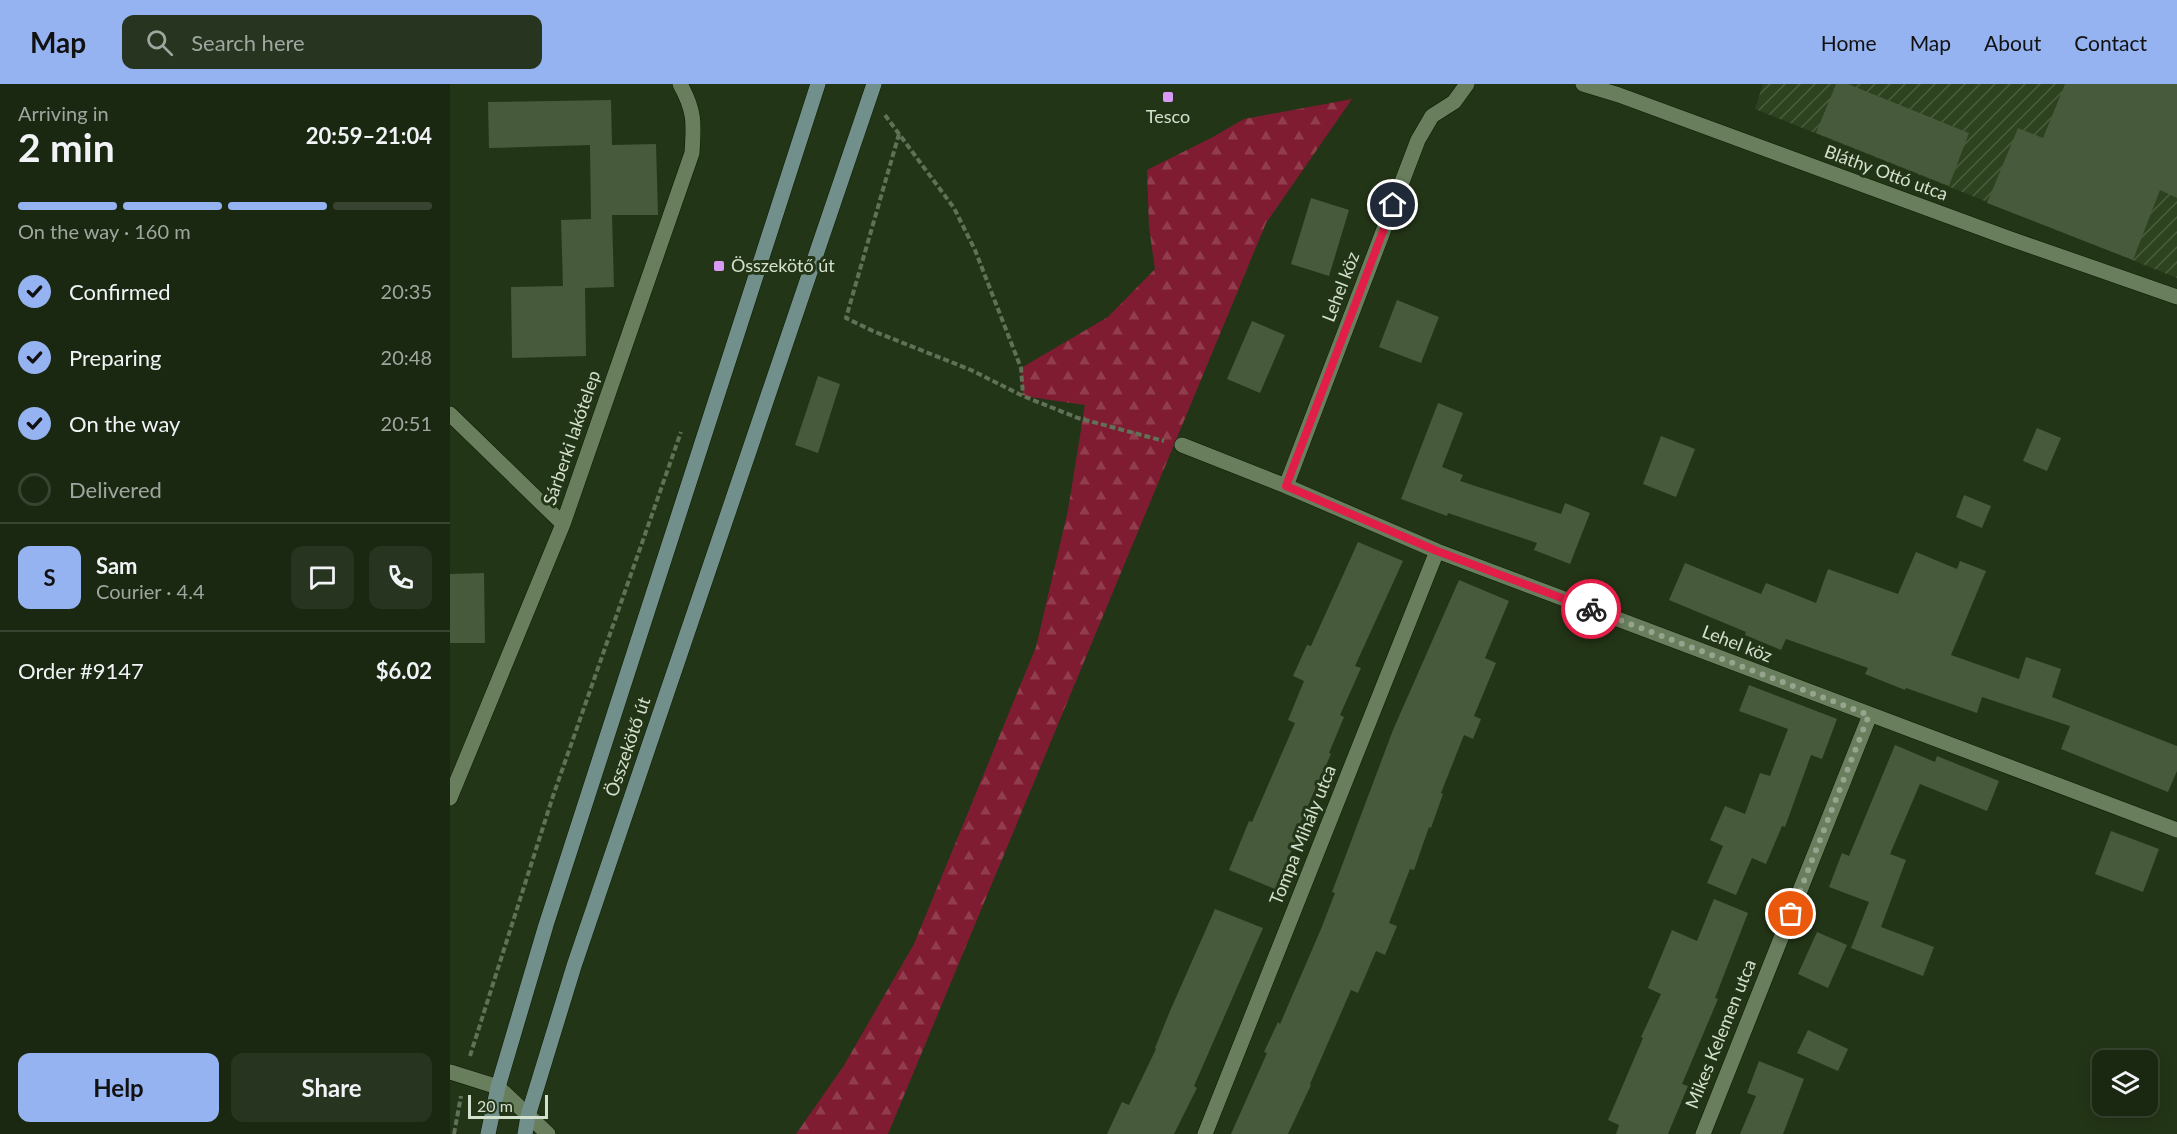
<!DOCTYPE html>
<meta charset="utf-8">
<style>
:root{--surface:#1a2811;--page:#27341f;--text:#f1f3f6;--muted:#9fa69f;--line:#384431;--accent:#95b2f1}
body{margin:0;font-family:Lato,sans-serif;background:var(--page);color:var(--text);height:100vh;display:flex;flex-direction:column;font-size:22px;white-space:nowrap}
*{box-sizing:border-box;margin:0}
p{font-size:20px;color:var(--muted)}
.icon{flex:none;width:33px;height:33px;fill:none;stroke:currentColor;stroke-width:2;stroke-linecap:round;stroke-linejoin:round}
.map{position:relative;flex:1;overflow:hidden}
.drawer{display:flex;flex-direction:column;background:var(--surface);width:450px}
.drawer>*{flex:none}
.tools{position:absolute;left:1642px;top:966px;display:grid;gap:12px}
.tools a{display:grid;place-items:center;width:66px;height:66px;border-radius:12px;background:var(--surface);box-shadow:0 3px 15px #0003,0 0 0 2px var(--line);font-size:30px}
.scale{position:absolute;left:18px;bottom:15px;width:80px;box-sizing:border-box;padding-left:6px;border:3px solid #d4e0ce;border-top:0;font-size:16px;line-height:21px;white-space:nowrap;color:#d4e0ce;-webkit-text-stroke:4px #233517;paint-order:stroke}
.pin{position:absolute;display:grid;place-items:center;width:51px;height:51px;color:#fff;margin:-26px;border:3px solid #fff;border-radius:50%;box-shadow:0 2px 6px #0007}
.courier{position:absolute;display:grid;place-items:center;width:60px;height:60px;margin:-30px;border:4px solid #e11d48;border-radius:50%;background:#fff;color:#222;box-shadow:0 2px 8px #0007}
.summary em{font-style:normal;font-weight:700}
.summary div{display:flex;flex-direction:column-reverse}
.summary{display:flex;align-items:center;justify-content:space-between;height:102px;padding:0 18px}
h1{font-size:39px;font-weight:700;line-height:45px}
.bar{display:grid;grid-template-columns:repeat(4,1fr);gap:9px 6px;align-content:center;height:72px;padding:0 18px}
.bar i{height:8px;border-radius:4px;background:var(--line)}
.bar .current{background:var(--accent)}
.bar p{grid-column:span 4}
.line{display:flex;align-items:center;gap:15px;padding:0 18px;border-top:2px solid var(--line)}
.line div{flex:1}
.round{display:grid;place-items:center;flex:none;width:63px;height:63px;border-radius:12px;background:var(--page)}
ol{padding:0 18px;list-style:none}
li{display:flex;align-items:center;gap:18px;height:66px}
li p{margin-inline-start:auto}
li .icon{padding:6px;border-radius:50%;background:var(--accent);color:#111;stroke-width:4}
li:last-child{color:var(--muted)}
li i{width:33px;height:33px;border:3px solid var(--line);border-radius:50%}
.cta{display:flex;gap:12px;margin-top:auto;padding:12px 18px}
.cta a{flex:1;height:69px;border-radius:12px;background:var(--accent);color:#111;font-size:24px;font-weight:700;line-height:69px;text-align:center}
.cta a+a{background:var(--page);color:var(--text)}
header{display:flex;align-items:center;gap:36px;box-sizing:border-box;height:84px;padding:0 30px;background:var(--accent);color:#111}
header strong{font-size:28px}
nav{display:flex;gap:33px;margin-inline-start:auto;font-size:21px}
.search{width:420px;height:54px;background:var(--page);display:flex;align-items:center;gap:15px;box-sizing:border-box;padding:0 21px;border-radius:12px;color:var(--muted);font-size:22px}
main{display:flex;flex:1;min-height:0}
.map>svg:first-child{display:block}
.industrial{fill:url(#industrial-furrows)}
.forest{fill:url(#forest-firs)}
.building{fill:#475a3b}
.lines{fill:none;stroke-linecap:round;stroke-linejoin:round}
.street-casing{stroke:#0b1c01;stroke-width:16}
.secondary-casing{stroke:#0b1c01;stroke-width:16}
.path{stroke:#617157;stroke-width:4;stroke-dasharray:6 3;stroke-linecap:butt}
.street{stroke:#697e5d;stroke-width:15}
.secondary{stroke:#71908c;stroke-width:15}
.done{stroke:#96a48e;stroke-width:6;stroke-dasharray:0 10.8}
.route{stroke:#e11d48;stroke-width:8}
.poi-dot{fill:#d99af7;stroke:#233517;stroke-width:2}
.labels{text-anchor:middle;stroke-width:6;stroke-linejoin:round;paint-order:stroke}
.poi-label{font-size:18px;fill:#d4e0ce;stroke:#233517}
.street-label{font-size:18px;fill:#d4e0ce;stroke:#233517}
</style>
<header>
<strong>Map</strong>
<div class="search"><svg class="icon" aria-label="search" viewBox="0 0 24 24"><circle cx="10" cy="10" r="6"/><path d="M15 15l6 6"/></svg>Search here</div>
<nav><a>Home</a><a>Map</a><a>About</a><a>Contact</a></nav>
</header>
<main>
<section class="drawer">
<div class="summary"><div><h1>2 min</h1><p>Arriving in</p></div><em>20:59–21:04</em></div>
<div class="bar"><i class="current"></i><i class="current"></i><i class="current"></i><i></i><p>On the way · 160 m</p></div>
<ol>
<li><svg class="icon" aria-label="check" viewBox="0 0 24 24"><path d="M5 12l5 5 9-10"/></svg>Confirmed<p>20:35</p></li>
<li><svg class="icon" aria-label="check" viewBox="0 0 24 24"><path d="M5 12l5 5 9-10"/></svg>Preparing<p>20:48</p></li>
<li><svg class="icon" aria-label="check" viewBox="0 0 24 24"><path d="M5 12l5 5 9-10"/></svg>On the way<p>20:51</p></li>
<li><i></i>Delivered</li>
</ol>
<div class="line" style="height:108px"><b class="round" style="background:var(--accent);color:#111">S</b><div><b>Sam</b><p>Courier · 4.4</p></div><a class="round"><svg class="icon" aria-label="chat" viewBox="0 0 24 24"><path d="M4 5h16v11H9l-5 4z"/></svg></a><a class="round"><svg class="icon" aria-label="phone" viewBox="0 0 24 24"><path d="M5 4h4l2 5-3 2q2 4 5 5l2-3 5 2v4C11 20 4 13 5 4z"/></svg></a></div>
<div class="line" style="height:78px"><div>Order #9147</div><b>$6.02</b></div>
<div class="cta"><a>Help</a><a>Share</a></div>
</section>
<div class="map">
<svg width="1727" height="1050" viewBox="0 0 1727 1050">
<defs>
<pattern id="industrial-furrows" width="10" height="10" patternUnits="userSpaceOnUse" patternTransform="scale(1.5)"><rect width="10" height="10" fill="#2d421e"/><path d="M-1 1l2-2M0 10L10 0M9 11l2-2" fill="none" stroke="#4b5d3e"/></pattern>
<pattern id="forest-firs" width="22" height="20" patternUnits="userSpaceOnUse" patternTransform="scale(1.5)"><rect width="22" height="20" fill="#801c31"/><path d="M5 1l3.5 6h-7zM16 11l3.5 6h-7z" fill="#913d4e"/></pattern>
</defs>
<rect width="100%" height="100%" fill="#233517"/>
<path class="industrial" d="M1313,0h414v194l-422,-169z"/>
<path class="forest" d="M902,15l-86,124 -378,911h-92l47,-67 71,-123 122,-297 32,-137 17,-105 -62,-9 -2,-28 87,-51 47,-48 -6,-42 -2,-57 66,-33 31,-18z"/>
<path class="building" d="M1386,0h12l121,49 -20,53 -133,-53z
M1615,0h112v114l-17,-8 -27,70 -146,-57 31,-75 25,10z
M161,16l1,45 44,-1 2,71h-46l2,72 -29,1 1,68 -74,2 -1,-71 52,-1 -2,-66 30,-1 -1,-74 -101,3 -1,-46z
M861,114l38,12 -20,66 -38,-12z
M947,216l42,17 -18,46 -42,-16z
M802,237l33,14 -25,58 -33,-14z
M368,292l22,8 -22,69 -23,-8z
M988,319l25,10 -21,54 21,8 -3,6 101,33 4,-11 25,10 -20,51 -36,-14 3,-7 -89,-30 -1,3 -46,-17z
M1587,344l24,10 -14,33 -24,-10z
M1211,352l34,13 -19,48 -33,-13z
M1514,411l27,11 -9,22 -26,-11z
M908,458l45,19 -48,105 6,2 -21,47 4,2 -15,36 2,1 -38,85 3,1 -21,49 -46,-19 20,-49 3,1 43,-99 -7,-3 16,-39 -11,-5 14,-31 4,1z
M1466,468l41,17 3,-8 26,10 -35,84 68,24 7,-22 35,12 -9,28 125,49v25l-9,21 -107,-43 9,-23 -88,-29 -5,16 -71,-25 -1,2 -40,-16 3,-6 -82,-29 -5,11 -36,-15 1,-3 -77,-32 16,-37 76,31 5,-11 50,20 12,-34 70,25z
M34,489l1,70h-35v-69z
M1009,496l50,21 -24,57 11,5 -22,53 7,3 -8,20 -9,-4 -23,58 2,1 -12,34 -2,-1 -15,43 -4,-1 -21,54 8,3 -12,29 -9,-4 -18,42 -7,-3 -41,94 1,1 -23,49h-57l36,-81 -3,-1 14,-30 2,2 41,-95 14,-36 -3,-1 61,-162z
M1299,601l88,34 -15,40 -11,-4 -26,72 -3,-1 -16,38 -14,-6 -16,37 -29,-12 16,-37 -13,-6 15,-34 20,8 15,-41 10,3 18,-47 -49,-18z
M1445,661l40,17 2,-6 62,25 -12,30 -67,-27 -30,70 16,6 -25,67 53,20 -11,29 -72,-28 18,-46 -40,-15 13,-34 7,3z
M1661,747l48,18 -16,43 -48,-18z
M1264,815l34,14 -33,85 3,1 -36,85 6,2 -20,48h-52l3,-9 -11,-5 35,-82 -2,-1 20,-43 -13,-6 24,-58 25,11z
M765,825l48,19 -69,158 3,2 -23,46h-67l15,-32 7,3 27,-56 -1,-1 15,-37z
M1367,848l30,13 -19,43 -30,-14z
M1358,946l40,19 -10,22 -41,-18z
M1309,977l45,18 -21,55h-43l16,-38 -9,-3z"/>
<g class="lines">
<defs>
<path id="street" d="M1133,0l36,11 389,143 169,59
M0,330l113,110
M732,361l104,41 151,65 740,279
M836,402l132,-346 14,-24 22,-14 13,-18
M0,714l113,-274 129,-371c2,-30 3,-42 -12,-69
M0,988l48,15 50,47
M755,1050l232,-583
M1253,1050l167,-419"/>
<path id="secondary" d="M38,1050l10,-47 48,-162 272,-841
M75,1050l3,-18 46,-150 300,-882"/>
</defs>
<use href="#street" class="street-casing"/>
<use href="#secondary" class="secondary-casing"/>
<path class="path" d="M435,31l69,93 21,42 46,118 2,27
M449,50l-53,184 27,13 98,39 52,26 55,22 86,23
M20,972l83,-260 128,-364
M4,1050l7,-38"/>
<use href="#street" class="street"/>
<use href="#secondary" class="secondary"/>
</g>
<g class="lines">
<path class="done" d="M1141,525l278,106 -78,199"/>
<path class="route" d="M943,121l-107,281 151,65 154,58"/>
</g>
<g class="poi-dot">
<rect x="712" y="7" width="12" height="12" rx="3"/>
<rect x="263" y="176" width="12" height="12" rx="3"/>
</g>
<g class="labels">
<g class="poi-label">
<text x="718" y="39">Tesco</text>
<text x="281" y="188" text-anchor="start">Összekötő út</text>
</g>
<g class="street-label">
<text transform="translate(1436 89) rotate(20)" y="6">Bláthy Ottó utca</text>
<text transform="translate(891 203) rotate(-69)" y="6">Lehel köz</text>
<text transform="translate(122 354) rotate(-71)" y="6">Sárberki lakótelep</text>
<text transform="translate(1287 560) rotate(21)" y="6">Lehel köz</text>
<text transform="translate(178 663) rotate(-71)" y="6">Összekötő út</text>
<text transform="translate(853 751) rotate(-68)" y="6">Tompa Mihály utca</text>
<text transform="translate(1271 950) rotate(-68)" y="6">Mikes Kelemen utca</text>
</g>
</g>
</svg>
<div class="tools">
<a><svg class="icon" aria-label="layers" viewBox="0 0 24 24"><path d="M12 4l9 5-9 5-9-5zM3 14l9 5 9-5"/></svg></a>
</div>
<div class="scale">20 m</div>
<div class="pin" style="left:1341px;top:830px;background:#ea580c"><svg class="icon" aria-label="bag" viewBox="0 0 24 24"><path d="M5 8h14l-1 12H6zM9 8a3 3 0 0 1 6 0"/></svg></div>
<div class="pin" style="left:943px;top:121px;background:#1f2937"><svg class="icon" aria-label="home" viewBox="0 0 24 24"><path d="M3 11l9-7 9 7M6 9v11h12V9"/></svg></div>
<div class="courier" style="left:1141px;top:525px"><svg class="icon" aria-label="bike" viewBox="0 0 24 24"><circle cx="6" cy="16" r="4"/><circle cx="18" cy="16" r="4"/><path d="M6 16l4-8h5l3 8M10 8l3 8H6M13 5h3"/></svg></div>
</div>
</main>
